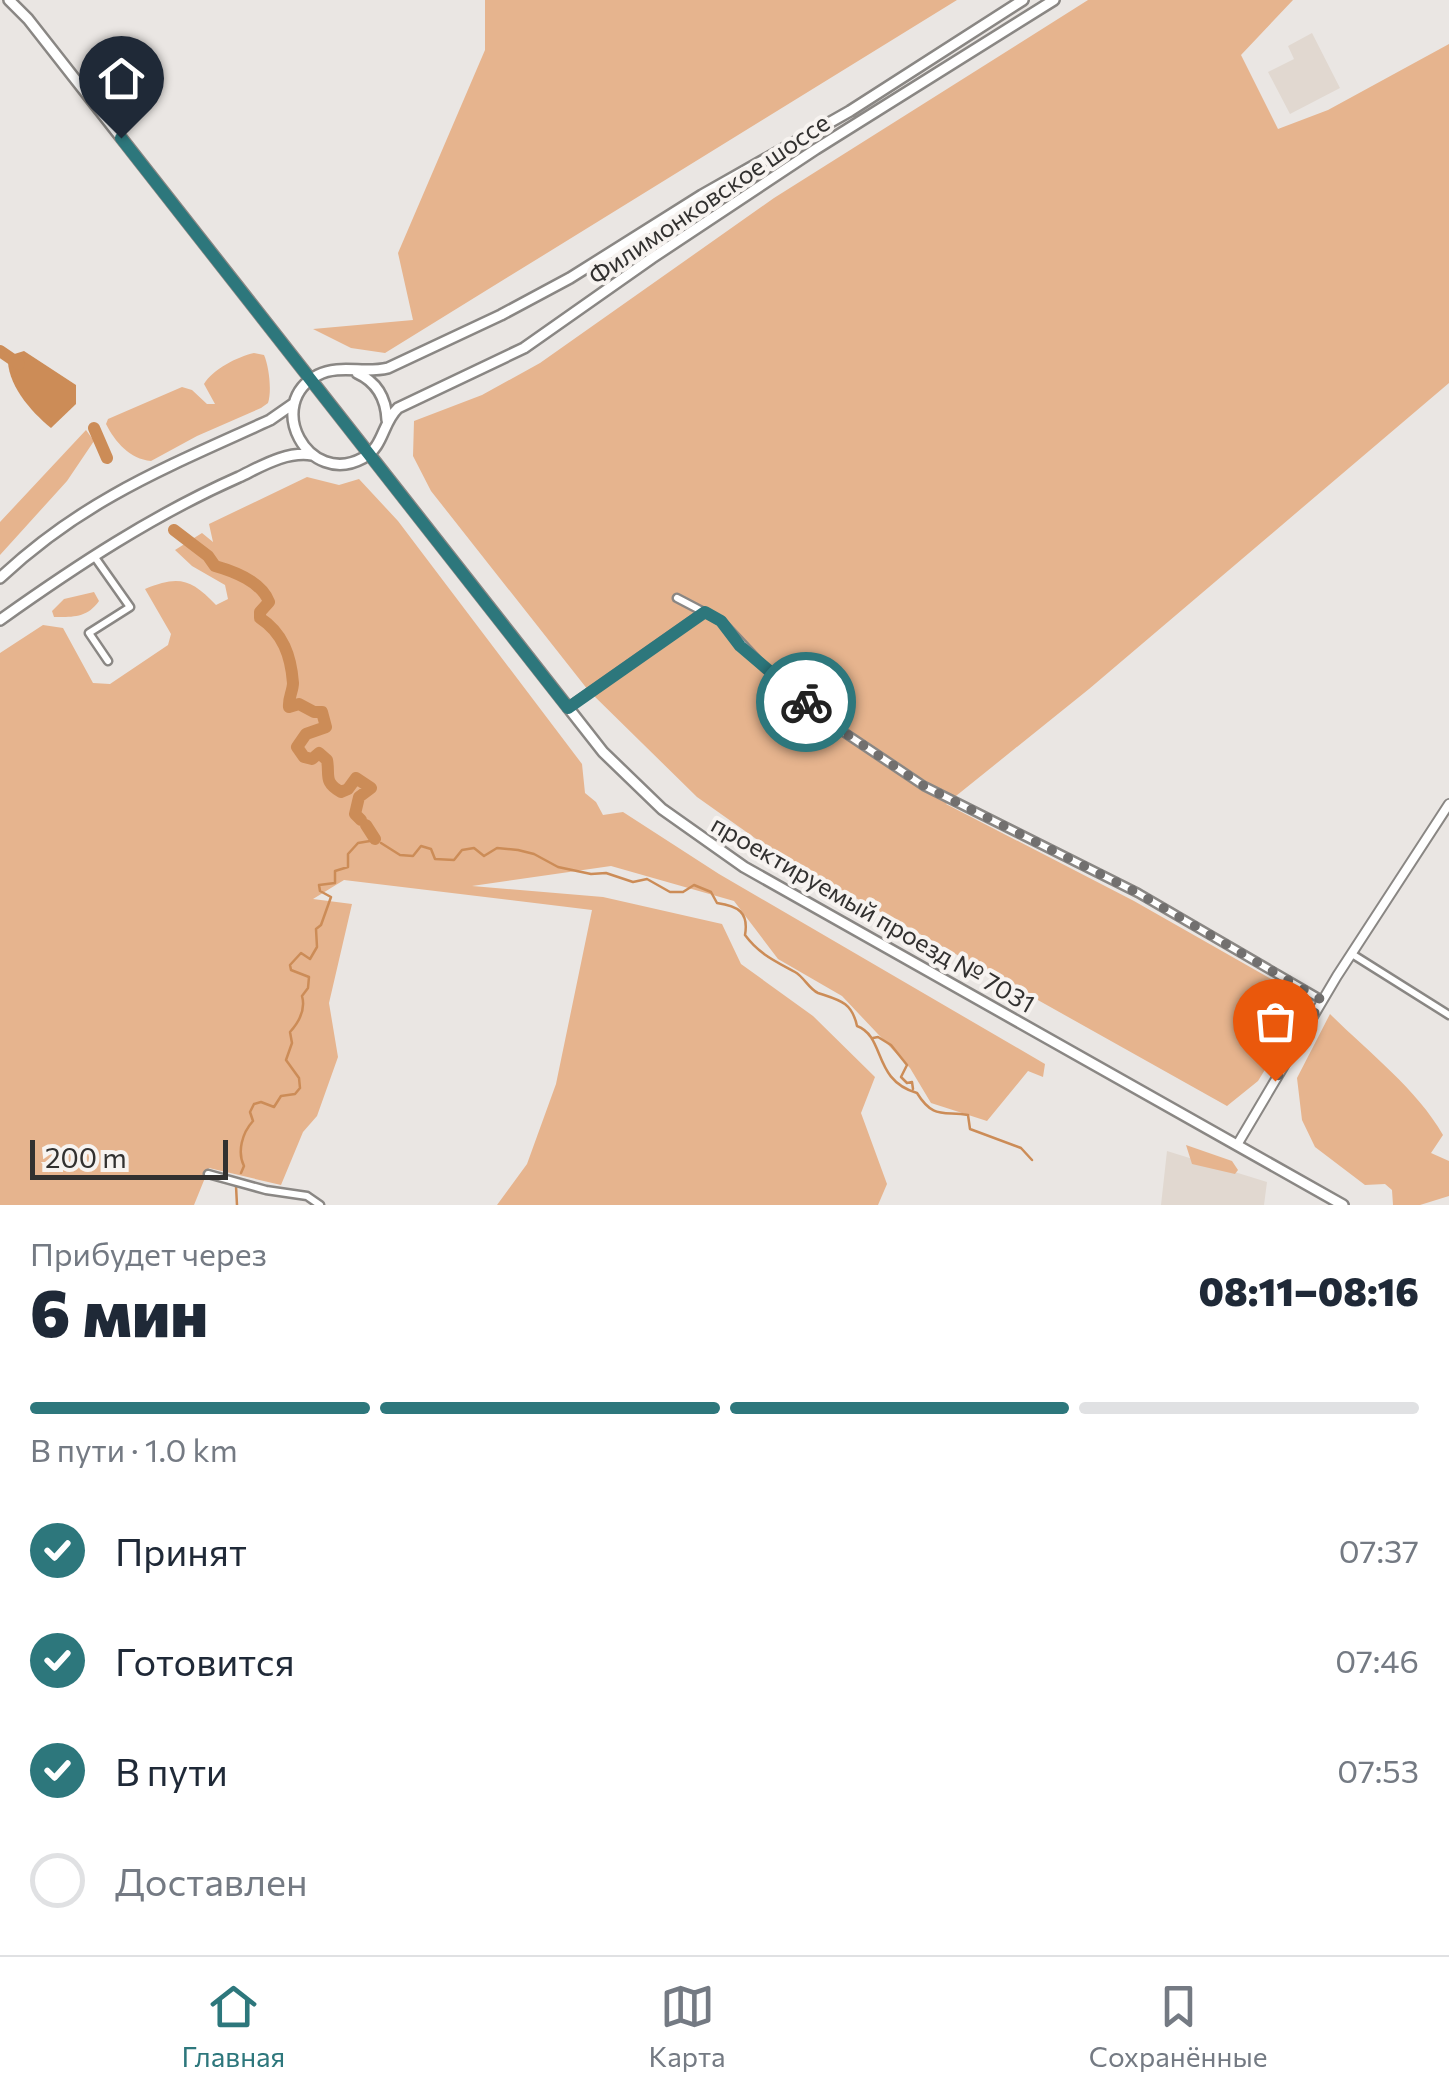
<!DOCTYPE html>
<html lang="ru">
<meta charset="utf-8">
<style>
:root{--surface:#fff;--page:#f6f6f7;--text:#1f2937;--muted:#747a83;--line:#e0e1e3;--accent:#2d777c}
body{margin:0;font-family:Commissioner,sans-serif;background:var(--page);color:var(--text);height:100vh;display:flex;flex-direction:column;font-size:38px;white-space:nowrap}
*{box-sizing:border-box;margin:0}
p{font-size:32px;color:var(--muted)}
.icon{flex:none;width:55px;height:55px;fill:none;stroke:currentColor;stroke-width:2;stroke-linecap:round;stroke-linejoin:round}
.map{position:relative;height:1205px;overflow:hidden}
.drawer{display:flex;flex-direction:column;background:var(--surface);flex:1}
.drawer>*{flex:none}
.scale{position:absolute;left:30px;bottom:25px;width:198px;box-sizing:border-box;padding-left:10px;border:5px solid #323130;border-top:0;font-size:28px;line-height:35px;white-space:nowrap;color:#323130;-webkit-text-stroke:8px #f7f3f0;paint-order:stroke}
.pin{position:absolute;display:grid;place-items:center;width:85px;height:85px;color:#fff;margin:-102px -42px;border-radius:50% 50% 50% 0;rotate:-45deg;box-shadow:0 0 10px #0007}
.pin .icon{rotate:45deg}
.courier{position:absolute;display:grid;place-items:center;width:100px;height:100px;margin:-50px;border:8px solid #2d777c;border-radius:50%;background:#fff;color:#222;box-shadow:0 2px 12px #0007}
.summary em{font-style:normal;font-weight:800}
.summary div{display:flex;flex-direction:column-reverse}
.summary{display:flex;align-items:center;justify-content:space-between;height:170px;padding:0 30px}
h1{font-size:65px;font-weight:800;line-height:75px}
.bar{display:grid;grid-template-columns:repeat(4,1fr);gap:15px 10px;align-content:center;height:120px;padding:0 30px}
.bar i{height:12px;border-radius:8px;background:var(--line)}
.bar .selected{background:var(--accent)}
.bar p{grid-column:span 4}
ol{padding:0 30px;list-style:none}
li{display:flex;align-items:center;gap:30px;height:110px}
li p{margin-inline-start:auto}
li .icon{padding:10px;border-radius:50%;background:var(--accent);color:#fff;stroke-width:4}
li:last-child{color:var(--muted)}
li i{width:55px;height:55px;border:5px solid var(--line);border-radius:50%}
.dock{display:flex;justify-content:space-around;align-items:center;height:140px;border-top:2px solid var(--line);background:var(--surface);font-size:28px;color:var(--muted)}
.dock a{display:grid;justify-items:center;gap:5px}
.dock .selected{color:var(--accent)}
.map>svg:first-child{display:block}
.built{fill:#e1d8d0}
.green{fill:#e6b48e}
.water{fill:#cc8c57}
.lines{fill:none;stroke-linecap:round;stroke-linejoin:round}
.stream{stroke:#cc8c57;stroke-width:2.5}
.river{stroke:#cc8c57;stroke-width:12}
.minor-casing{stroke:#8a8784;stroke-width:11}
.tertiary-casing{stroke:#8a8784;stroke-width:12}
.secondary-casing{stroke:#8a8784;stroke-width:14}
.minor{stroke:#fff;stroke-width:6}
.tertiary{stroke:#fff;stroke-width:8}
.secondary{stroke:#fff;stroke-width:9}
.done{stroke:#72706f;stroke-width:10;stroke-dasharray:0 18}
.route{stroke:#2d777c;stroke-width:12}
.labels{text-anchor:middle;stroke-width:8;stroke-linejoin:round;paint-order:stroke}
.street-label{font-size:25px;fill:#323130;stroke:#f7f3f0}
</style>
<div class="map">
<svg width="1449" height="1205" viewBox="0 0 1449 1205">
<rect width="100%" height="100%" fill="#eae6e3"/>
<path class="built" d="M1312,33l28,55 -50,26 -22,-42 26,-13 -6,-13z
M1167,1151l100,31 -3,23h-103z"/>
<path class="green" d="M485,0h472l-572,353 -34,-5 -38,-19 100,-9 -15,-67 87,-203z
M1088,0h205l-52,55 37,74 50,-19 121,-66v339l-360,306 -143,115 188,97 174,99 -50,81 -31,25 -448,-251 -82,-58 -109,-107 -157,-199 -18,-35 1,-35 68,-26 58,-32 234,-165z
M254,353l10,2c5,11 8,36 4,48l-7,5 -64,28 -46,25c-21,-2 -36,-19 -45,-37l2,-5 74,-32 10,3 15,14h8l-11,-20c9,-15 33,-27 50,-31z
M86,430l8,11 -27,40 -67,74v-33z
M307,477l32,8 20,-6 39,42 184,243 3,29 11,9 7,13 20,-3 96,62 326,190 -2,13 -15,-6 -41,50 -56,-18 -21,-35 -68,-72 -64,-37 -44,-58 -123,-35 -139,20 131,11 119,27 19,40 72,52 62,61 -14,36 26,71 -9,21h-381l30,-41 29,-80 36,-174 -248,-30 -31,19 39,5 -23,99 9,54 -21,59 -14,16 -22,53 -72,-17 -15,37h-194v-552l43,-28 20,3 30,55 17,1 58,-39 3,-11 -26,-45c34,-14 46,-10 71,16l12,-6 -3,-14 -33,-19 -17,-16 27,-17 11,9 -4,-18z
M94,592l5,9c-12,17 -26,16 -45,16l-2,-6 12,-12z
M1330,1014c37,37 87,75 113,121l-12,18 18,8v35l-29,9h-27l-1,-15 -7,-6 -20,1 -50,-38 -13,-27 -5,-42z
M1186,1145l46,16 6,9 -3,4 -43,-10z"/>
<path class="water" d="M24,351l52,34v19l-25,24c-21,-17 -45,-45 -43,-72z"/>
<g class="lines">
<path class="stream" d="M381,843l19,12 13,1 8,-10 10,3 4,10 19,1 8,-10 12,-2 10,8 13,-8 21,2 16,4 24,13 33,7 15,-1 27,9 14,-3 23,13h13l11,-7 17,7 6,11c21,3 32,9 28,32 14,19 30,26 50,37 9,5 14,17 23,21 21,7 34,9 39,33 29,11 15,54 60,67 16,26 26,18 51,22l2,14 51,19 11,12
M873,1038l5,-1 13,8 16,20 -6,12 6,6 5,-1 1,7
M241,1173l3,-7c-7,-14 -2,-33 9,-45l-3,-9 4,-8 7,-2 13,5 7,-11 14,-2 5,-6 -1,-10 -13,-18 6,-17 -2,-11c9,-10 16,-22 12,-36l6,-8 1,-11 -18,-7 -1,-5 11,-12 9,6 7,-12 -1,-18 5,-4 10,-28 -11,-6 -1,-6 16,-2v-12l13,-4v-13l10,-11 18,-3
M236,1186l1,19"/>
<path class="river" d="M0,351l19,13
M94,428l13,30
M174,530l34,26 7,10c18,5 47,16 54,36l-9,10v6c23,15 31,38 33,65 0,8 -5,15 -4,24l10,-3 15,8h8l4,15 -20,7 -9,13 7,10 8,2 7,-6 8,7c3,15 -4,22 14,32l7,-3 8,-11 15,10 -12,9 -4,17 6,6
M366,825l9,14"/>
<defs>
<path id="minor" d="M94,556l36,51 -41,26 19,28
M677,598l44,23 43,46 75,62 85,57 214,107 184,107
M567,708l137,-96
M1352,954l97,61
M208,1174l58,16 41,6 13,9"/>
<path id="tertiary" d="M1237,1145l100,-169 112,-172"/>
<path id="secondary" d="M9,0l19,19 575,733 59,57 82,58 599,338
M1023,0l-173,111 -148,84 -132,83 -69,37 -113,53c-23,6 -49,-4 -70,7 -55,28 -10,113 45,83 21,-11 19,-35 35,-50l126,-60 128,-90 164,-109 238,-149
M357,373c20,9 29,25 30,47
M0,578c84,-79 167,-111 270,-158l23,-16
M0,620c76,-54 153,-105 239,-143 23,-11 47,-26 73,-22"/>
</defs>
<use href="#minor" class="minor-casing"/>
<use href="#tertiary" class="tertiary-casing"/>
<use href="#secondary" class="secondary-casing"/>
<use href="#minor" class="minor"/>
<use href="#tertiary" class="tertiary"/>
<use href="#secondary" class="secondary"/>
</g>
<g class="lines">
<path class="done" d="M806,702l33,27 85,57 214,107 184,107 -47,81"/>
<path class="route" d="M121,138l447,570 137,-96 16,9 19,25 66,56"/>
</g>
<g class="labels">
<g class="street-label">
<text transform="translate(709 199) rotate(-34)" y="9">Филимонковское шоссе</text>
<text transform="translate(873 914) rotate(30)" y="9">проектируемый проезд № 7031</text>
</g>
</g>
</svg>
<div class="scale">200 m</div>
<div class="pin" style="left:1275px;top:1081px;background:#ea580c"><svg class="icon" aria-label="bag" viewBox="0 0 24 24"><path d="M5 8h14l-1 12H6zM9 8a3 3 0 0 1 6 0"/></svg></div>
<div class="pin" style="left:121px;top:138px;background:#1f2937"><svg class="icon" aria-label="home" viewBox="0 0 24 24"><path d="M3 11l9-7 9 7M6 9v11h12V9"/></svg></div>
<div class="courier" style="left:806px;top:702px"><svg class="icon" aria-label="bike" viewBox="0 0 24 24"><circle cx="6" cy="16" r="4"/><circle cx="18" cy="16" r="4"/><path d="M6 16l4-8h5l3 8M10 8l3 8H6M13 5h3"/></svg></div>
</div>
<section class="drawer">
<div class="summary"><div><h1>6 мин</h1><p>Прибудет через</p></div><em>08:11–08:16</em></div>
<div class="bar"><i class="selected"></i><i class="selected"></i><i class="selected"></i><i></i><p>В пути · 1.0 km</p></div>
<ol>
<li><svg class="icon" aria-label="check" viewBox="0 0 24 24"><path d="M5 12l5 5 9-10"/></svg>Принят<p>07:37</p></li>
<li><svg class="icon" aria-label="check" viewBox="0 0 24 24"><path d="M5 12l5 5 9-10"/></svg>Готовится<p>07:46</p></li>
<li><svg class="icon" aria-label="check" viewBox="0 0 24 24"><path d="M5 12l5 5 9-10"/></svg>В пути<p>07:53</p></li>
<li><i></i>Доставлен</li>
</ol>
</section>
<nav class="dock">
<a class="selected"><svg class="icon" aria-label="home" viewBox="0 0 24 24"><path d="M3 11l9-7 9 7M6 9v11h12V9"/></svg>Главная</a>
<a><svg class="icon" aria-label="map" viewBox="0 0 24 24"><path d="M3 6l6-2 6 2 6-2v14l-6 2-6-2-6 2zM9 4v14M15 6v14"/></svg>Карта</a>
<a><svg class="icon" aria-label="saved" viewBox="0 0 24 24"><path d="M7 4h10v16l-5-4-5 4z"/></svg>Сохранённые</a>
</nav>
